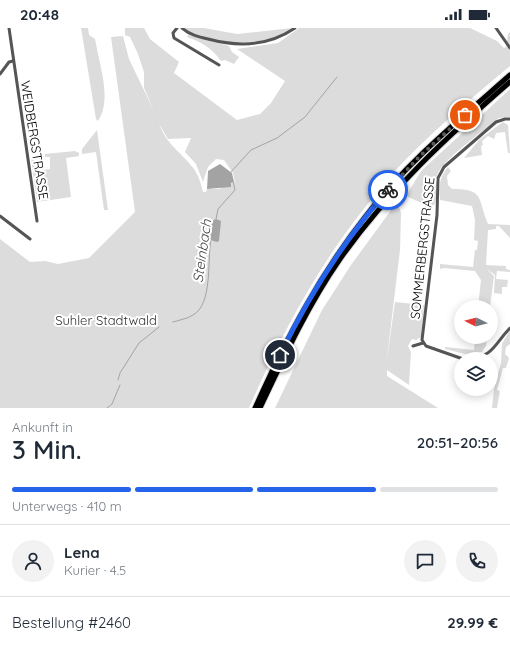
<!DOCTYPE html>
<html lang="de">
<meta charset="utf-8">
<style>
:root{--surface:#fff;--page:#f2f2f3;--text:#1f2937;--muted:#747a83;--line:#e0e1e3;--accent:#2563eb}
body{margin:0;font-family:Quicksand,sans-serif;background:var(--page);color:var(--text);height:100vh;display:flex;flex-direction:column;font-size:15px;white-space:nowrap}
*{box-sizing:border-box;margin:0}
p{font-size:13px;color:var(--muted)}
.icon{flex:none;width:22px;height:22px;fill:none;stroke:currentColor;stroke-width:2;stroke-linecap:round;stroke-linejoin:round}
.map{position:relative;height:380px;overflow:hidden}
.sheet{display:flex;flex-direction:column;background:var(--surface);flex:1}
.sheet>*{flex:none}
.needle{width:26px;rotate:276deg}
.tools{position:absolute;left:454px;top:272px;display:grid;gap:8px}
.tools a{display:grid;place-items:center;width:44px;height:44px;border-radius:50%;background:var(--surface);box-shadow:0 2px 10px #0003;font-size:20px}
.pin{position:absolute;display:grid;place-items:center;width:34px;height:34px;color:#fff;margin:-17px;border:2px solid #fff;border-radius:50%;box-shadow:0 1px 4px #0007}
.courier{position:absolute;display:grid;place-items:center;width:40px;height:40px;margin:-20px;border:3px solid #2563eb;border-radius:50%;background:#fff;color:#222;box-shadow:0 1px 5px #0007}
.head em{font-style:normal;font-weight:600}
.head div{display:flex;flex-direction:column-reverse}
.head{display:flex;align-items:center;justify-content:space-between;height:68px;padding:0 12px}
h1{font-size:26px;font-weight:600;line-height:30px}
.bar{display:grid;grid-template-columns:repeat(4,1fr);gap:6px 4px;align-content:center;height:48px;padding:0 12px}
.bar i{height:5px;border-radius:3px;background:var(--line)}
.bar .active{background:var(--accent)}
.bar p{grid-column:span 4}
.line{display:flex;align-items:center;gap:10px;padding:0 12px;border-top:1px solid var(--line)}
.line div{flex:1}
.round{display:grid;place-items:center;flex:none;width:42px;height:42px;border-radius:21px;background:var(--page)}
.status{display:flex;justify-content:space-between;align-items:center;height:28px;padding:0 20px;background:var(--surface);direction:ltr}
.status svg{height:11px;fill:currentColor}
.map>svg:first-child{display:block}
.green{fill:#dcdcdc;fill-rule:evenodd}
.water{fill:#a3a3a3}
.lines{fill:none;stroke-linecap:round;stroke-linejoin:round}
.stream{stroke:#a3a3a3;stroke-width:1}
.highway-casing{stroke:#dbdbdb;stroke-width:7}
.street{stroke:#555;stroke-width:3}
.highway{stroke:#000;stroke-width:5}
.done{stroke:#595959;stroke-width:4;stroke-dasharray:0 7.2}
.route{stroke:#2563eb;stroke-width:5}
.labels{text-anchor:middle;stroke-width:4;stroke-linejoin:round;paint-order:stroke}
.street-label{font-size:13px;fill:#000;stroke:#fff}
.park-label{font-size:13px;fill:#333;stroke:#fff}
.water-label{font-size:14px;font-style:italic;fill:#444;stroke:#fff}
</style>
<div class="status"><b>20:48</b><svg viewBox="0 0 49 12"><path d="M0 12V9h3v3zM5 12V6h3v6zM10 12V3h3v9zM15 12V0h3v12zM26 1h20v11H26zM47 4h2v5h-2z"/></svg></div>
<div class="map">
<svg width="510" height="380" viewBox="0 0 510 380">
<rect width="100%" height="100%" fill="#fff"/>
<path class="green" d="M81,0h7l1,7 6,4 1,5c4,23 16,56 2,77l-2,-2z
M125,0h19l6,11 29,23 -5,11 63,47 23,-6 11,-11 14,-22 -48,-32 41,-6 21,-15h171l27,13 7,7 2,-1 2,-13 2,-2v34c-41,34 -82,69 -118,108 -11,11 -19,24 -29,36 -48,61 -83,127 -114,198h-249v-169l30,23 15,-1 13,3 31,-6 46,-46 -24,-175 12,-1 6,23 25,52 -10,-23v-16l-6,-18 -8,-17 -5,-2zM159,96l9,15 23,-1 -6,14 11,12 7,18 5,-15 8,-8 8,1 9,13 2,9 -16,7h-12l-1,3h-3c-2,-8 -4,-16 -9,-23 -13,-17 -27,-24 -35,-45z
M184,0h20l33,6 55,-6c-19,19 -88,19 -108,0z
M188,7l41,11 3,6 7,5 -5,7 -9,-4 -4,1c-9,-13 -20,-19 -34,-24z
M510,61v28l-11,1c-14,12 -56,41 -62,57 -4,9 2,21 -3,30l-6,1 -22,-10 15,-25z
M503,94l5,3 2,28h-2l-3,-21 -9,1 -2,6 -6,-3 -6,5 1,4 -2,1 1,9 -18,3 16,-19z
M97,102l11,80h-4l-8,-58 -14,2v-5z
M75,123l4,2v3l-13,2 5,39 -34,5 -6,-45 9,-2v3l-6,1 2,12 14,-2v-12h-5v-3z
M448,139l3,4 -4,5 1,9 4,4c34,0 25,10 36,35l22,1v13l-11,-12h-3v3l-8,1 -2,35 20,1v3l4,1v2l-13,-1 -1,8 12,1 -1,7h-5v7l-8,-1 1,-18 -8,-6 7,7 -4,31h-12l3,-27 -6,-9 -31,-3 -4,1v-5l33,3 2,-17h2l1,-9 -4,-1 1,-20 -3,-14 -32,-6c-1,-14 -1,-22 8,-33z
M397,174l4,11 -1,37 -14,116 9,-64 29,3 -3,32 -5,3 -4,-1 -4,7 3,6 -2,33 -22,-15v6l51,32h-163l47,-98 29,-45z
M510,302v14l-4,3 -1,7 4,4 -3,10h-3l-6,22 3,1 -3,17h-5l2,-19 7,-26 1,-19z
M475,309h12l-1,9 -4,6 -13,3 -24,-6v-2l29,3z"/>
<path class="water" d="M220,136l12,9 2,9 -3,1v4l-24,2 1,-18z
M216,191l5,2 -2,20 -2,1 -10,-3 5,-18z"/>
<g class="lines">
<path class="stream" d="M230,145l21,-23 26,-12 28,-21 32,-40
M216,191l2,-10 17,-19 -2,-9
M173,294c6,-2 14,-3 20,-7 20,-11 14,-55 18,-76
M118,352l2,-7 19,-30 20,-16
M107,380l5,-4 8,-19"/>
<defs>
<path id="highway" d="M255,380c31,-69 63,-131 110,-191 41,-54 95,-98 145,-142
M260,380c24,-51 48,-103 80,-149 48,-68 108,-123 170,-177"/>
</defs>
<use href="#highway" class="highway-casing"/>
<path class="street" d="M9,0l28,193
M177,0l-4,5 1,5 45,27
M182,0c8,7 17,9 26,11 30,8 61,7 87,-11
M496,0l14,20
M0,46l9,-12 4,-1
M0,188l30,23
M413,318l10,-3
M463,331l-37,-13 -4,-6 15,-125 1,-37 6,-11 52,-45 9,-3h5
M470,331c24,-3 25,-16 40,-31"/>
<use href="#highway" class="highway"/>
</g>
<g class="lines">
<path class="done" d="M388,162l31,-33 46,-42"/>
<path class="route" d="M280,327c29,-60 64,-115 108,-165"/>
</g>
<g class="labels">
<g class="street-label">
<text transform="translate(35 112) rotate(81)" y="5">WEIDBERGSTRASSE</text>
<text transform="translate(422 220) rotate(-84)" y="5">SOMMERBERGSTRASSE</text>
</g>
<g class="park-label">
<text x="106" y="297">Suhler Stadtwald</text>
</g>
<g class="water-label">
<text transform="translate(202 223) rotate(-82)" y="5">Steinbach</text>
</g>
</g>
</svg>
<div class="tools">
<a><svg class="needle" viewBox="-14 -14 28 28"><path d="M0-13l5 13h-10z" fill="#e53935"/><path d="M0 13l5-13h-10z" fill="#747a83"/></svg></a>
<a><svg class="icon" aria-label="layers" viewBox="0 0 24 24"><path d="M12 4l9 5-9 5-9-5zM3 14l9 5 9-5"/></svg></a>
</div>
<div class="pin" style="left:465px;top:87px;background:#ea580c"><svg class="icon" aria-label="bag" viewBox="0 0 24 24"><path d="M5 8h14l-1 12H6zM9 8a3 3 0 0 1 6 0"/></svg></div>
<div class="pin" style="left:280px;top:327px;background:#1f2937"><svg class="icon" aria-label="home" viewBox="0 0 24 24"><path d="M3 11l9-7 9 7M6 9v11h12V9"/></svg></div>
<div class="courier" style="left:388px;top:162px"><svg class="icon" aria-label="bike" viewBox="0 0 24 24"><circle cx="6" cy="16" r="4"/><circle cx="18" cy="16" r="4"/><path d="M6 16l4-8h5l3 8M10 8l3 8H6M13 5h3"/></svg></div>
</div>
<section class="sheet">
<div class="head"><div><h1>3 Min.</h1><p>Ankunft in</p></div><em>20:51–20:56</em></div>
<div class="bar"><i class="active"></i><i class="active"></i><i class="active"></i><i></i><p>Unterwegs · 410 m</p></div>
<div class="line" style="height:72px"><a class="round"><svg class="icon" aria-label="person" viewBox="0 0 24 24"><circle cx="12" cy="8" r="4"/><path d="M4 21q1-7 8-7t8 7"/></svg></a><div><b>Lena</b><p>Kurier · 4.5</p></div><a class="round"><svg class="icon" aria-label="chat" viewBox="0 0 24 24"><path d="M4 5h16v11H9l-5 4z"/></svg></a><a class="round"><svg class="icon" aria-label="phone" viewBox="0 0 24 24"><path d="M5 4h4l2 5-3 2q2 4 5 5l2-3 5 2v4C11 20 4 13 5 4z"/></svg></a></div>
<div class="line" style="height:52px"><div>Bestellung #2460</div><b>29.99 €</b></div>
</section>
